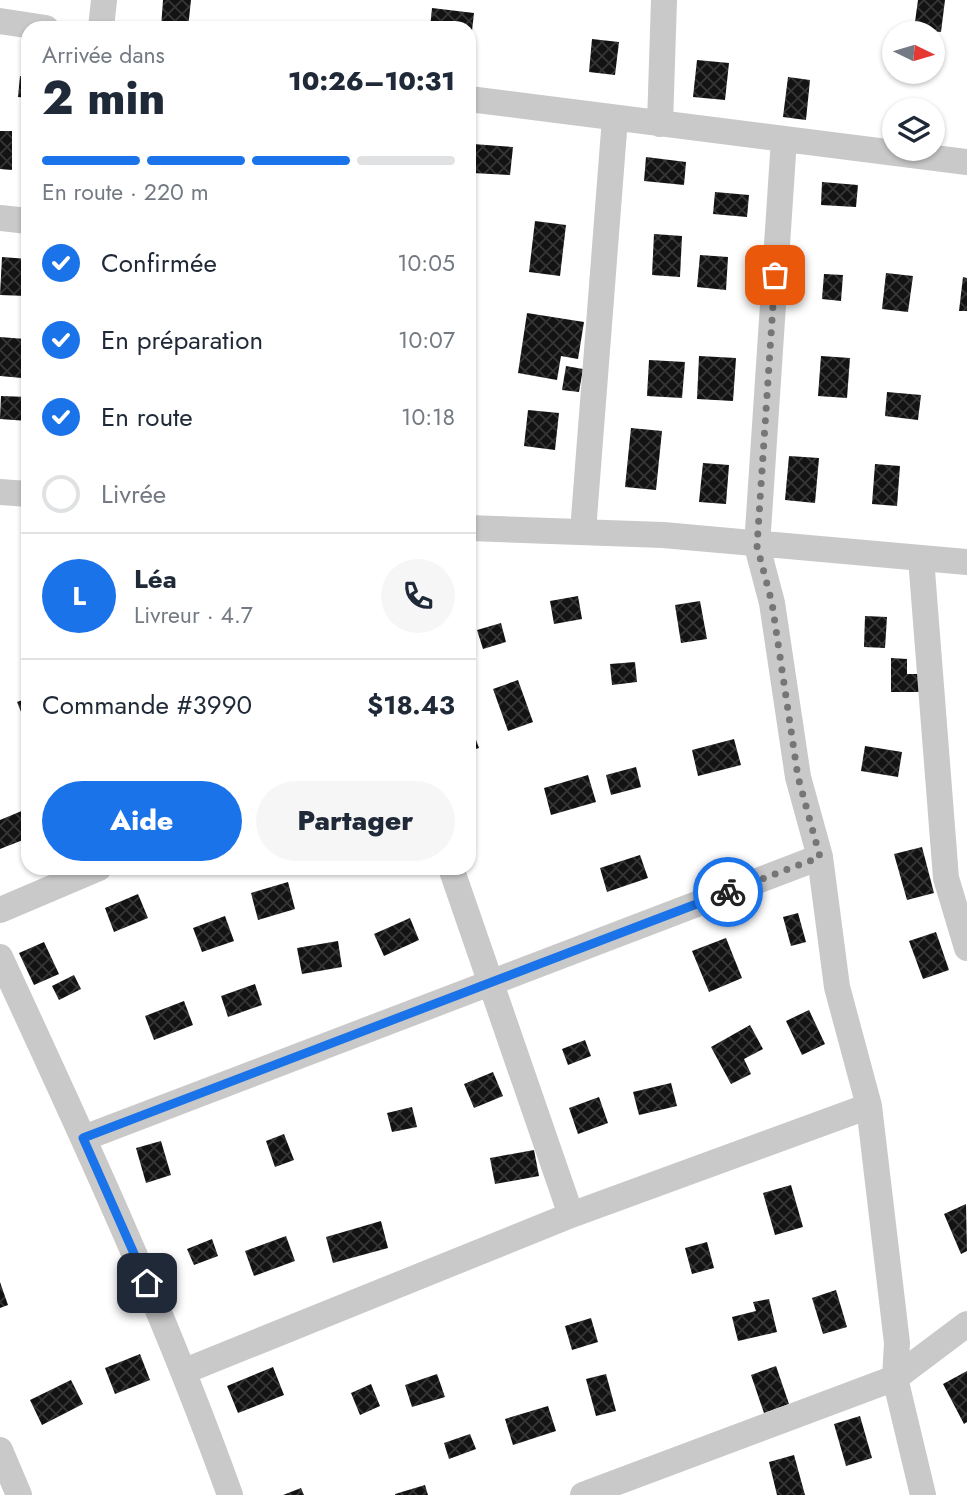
<!DOCTYPE html>
<html lang="fr">
<meta charset="utf-8">
<style>
:root{--surface:#fff;--page:#f6f6f7;--text:#1f2937;--muted:#747a83;--line:#e0e1e3;--accent:#1a73e8}
body{margin:0;font-family:Jost,sans-serif;background:var(--page);color:var(--text);height:100vh;display:flex;flex-direction:column;font-size:26px;white-space:nowrap}
*{box-sizing:border-box;margin:0}
p{font-size:23px;color:var(--muted)}
.icon{flex:none;width:38px;height:38px;fill:none;stroke:currentColor;stroke-width:2;stroke-linecap:round;stroke-linejoin:round}
.map{position:relative;flex:1;overflow:hidden}
.details{position:absolute;left:21px;top:21px;width:455px;height:854px;display:flex;flex-direction:column;background:var(--surface);border-radius:21px;box-shadow:0 2px 5px #0004}
.details>*{flex:none}
.needle{width:46px;rotate:95deg}
.buttons{position:absolute;left:882px;top:21px;display:grid;gap:14px}
.buttons a{display:grid;place-items:center;width:63px;height:63px;border-radius:50%;background:var(--surface);box-shadow:0 2px 5px #0004;font-size:35px}
.pin{position:absolute;display:grid;place-items:center;width:60px;height:60px;color:#fff;margin:-30px;border-radius:14px;box-shadow:0 4px 10px #0006}
.courier{position:absolute;display:grid;place-items:center;width:70px;height:70px;margin:-35px;border:5px solid #1a73e8;border-radius:50%;background:#fff;color:#222;box-shadow:0 2px 9px #0007}
.overview em{font-style:normal;font-weight:800}
.overview div{display:flex;flex-direction:column-reverse}
.overview{display:flex;align-items:center;justify-content:space-between;height:119px;padding:0 21px}
h1{font-size:46px;font-weight:800;line-height:52px}
.bar{display:grid;grid-template-columns:repeat(4,1fr);gap:10px 7px;align-content:center;height:84px;padding:0 21px}
.bar i{height:9px;border-radius:5px;background:var(--line)}
.bar .current{background:var(--accent)}
.bar p{grid-column:span 4}
.line{display:flex;align-items:center;gap:18px;padding:0 21px;border-top:2px solid var(--line)}
.line div{flex:1}
.round{display:grid;place-items:center;flex:none;width:74px;height:74px;border-radius:37px;background:var(--page)}
ol{padding:0 21px;list-style:none}
li{display:flex;align-items:center;gap:21px;height:77px}
li p{margin-inline-start:auto}
li .icon{padding:7px;border-radius:50%;background:var(--accent);color:#fff;stroke-width:4}
li:last-child{color:var(--muted)}
li i{width:38px;height:38px;border:4px solid var(--line);border-radius:50%}
.button{display:flex;gap:14px;margin-top:auto;padding:14px 21px}
.button a{flex:1;height:80px;border-radius:42px;background:var(--accent);color:#fff;font-size:28px;font-weight:800;line-height:80px;text-align:center}
.button a+a{background:var(--page);color:var(--text)}
.map>svg:first-child{display:block}
.building{fill:url(#building-cross-hatch)}
.lines{fill:none;stroke-linecap:round;stroke-linejoin:round}
.street{stroke:#c9c9c9;stroke-width:26}
.done{stroke:#767676;stroke-width:7;stroke-dasharray:0 12.6}
.route{stroke:#1a73e8;stroke-width:9}
</style>
<div class="map">
<svg width="967" height="1495" viewBox="0 0 967 1495">
<defs>
<pattern id="building-cross-hatch" width="8" height="8" patternUnits="userSpaceOnUse" patternTransform="scale(1.75)"><rect width="8" height="8" fill="#131313"/><path d="M0 0l8 8M0 8l8-8" fill="none" stroke="#363636"/></pattern>
</defs>
<rect width="100%" height="100%" fill="#fff"/>
<path class="building" d="M163,0h28l-3,28h-27z
M918,0h27l-4,32 -27,-3z
M432,8l42,5 -3,27 -2,-12h-39z
M313,23l27,2 -1,3h-27z
M592,39l27,3 -4,33 -26,-3z
M697,60l32,3 -4,37 -32,-3z
M20,76h8v22l-10,-1z
M788,77l22,3 -4,40 -23,-3z
M0,131h12v39l-12,-1z
M473,144l40,3 -3,28 -38,-2z
M646,157l40,5 -2,23 -40,-4z
M822,182l36,3 -2,22 -35,-2z
M715,192l34,3 -2,22 -34,-3z
M535,221l31,4 -6,51 -31,-4z
M654,234l28,2 -2,41 -28,-2z
M700,255l28,2 -2,33 -29,-3z
M2,257l26,2 -2,37 -26,-1z
M886,273l27,3 -5,36 -26,-3z
M824,274l19,1 -2,26 -19,-2z
M963,277l4,1v33h-8z
M527,313l57,9 -6,37 -17,-3 -4,24 -39,-7z
M0,337l25,2 -3,39 -22,-2z
M699,356l37,2 -3,43 -36,-2z
M821,356l29,2 -3,40 -29,-2z
M649,360l36,2 -3,36 -35,-2z
M566,366l17,3 -4,23 -17,-2z
M887,392l34,3 -3,25 -33,-4z
M1,396l27,1v24l-28,-2z
M528,410l31,3 -4,37 -31,-4z
M631,428l31,3 -6,59 -31,-3z
M789,456l30,2 -4,45 -30,-3z
M703,463l26,2 -3,39 -27,-2z
M875,464l25,2 -3,40 -25,-2z
M578,596l4,23 -28,5 -4,-23z
M700,601l7,38 -26,4 -6,-38z
M865,616l22,1 -2,31 -21,-1z
M501,623l5,19 -23,7 -6,-19z
M891,658l16,1v15h12v18h-28z
M635,662l2,20 -25,3 -2,-21z
M518,680l15,42 -25,9 -15,-42z
M28,698v31l-11,-27z
M469,720l10,28 -10,3z
M734,739l7,26 -43,11 -6,-26z
M865,746l37,6 -4,25 -37,-6z
M636,767l5,20 -30,8 -5,-20z
M588,775l8,27 -45,13 -7,-27z
M24,810l4,10v18l-28,11v-29z
M922,847l12,46 -27,7 -13,-46z
M640,855l8,23 -41,14 -7,-24z
M288,882l7,27 -37,11 -7,-27z
M138,894l10,24 -34,14 -9,-24z
M798,913l8,29 -15,4 -8,-29z
M225,916l9,25 -32,11 -9,-24z
M410,918l9,22 -35,16 -10,-22z
M936,932l13,38 -26,9 -14,-38z
M726,938l16,40 -33,14 -17,-41z
M338,941l4,26 -40,7 -5,-26z
M44,942l15,32 -25,11 -15,-32z
M74,975l7,14 -22,11 -7,-14z
M255,984l7,21 -34,12 -7,-21z
M184,1001l9,24 -39,15 -9,-24z
M809,1010l16,34 -23,11 -16,-34z
M750,1025l13,24 -19,10 7,15 -20,10 -20,-37z
M585,1040l6,16 -23,9 -6,-16z
M493,1072l10,24 -29,12 -10,-24z
M671,1083l6,23 -38,9 -6,-23z
M599,1097l9,26 -30,11 -9,-26z
M412,1107l5,20 -25,5 -5,-19z
M284,1134l10,26 -19,7 -9,-26z
M161,1141l10,34 -25,8 -10,-35z
M534,1150l5,26 -44,8 -5,-26z
M791,1185l12,42 -28,8 -12,-42z
M966,1204l1,47 -6,3 -17,-40z
M381,1221l7,27 -55,15 -7,-26z
M286,1236l9,25 -41,15 -9,-25z
M212,1239l6,17 -24,9 -7,-16z
M707,1242l7,26 -22,6 -7,-26z
M0,1282l8,23 -8,3z
M836,1290l11,37 -24,7 -11,-36z
M769,1299l8,33 -39,9 -6,-24 24,-6 -3,-9z
M591,1318l7,24 -26,8 -7,-24z
M140,1354l10,26 -35,14 -10,-26z
M776,1366l13,38 -25,9 -13,-38z
M273,1367l11,28 -46,18 -11,-27z
M967,1371v51l-3,2 -21,-40z
M437,1374l8,23 -33,10 -7,-22z
M606,1374l10,37 -20,5 -10,-37z
M71,1380l12,24 -41,21 -12,-25z
M371,1384l9,22 -20,9 -9,-22z
M548,1406l8,25 -43,14 -8,-26z
M860,1416l12,42 -26,8 -12,-42z
M470,1434l6,15 -27,10 -5,-16z
M794,1455l11,40h-28l-8,-33z
M425,1485l3,10h-33v-1z
M301,1488l3,7h-21z"/>
<g class="lines">
<path class="street" d="M0,21l46,7
M101,28l3,-28
M469,99l498,63
M660,124l4,-124
M784,139l-27,407 15,57 26,174 22,80 17,130 32,119 28,237 -2,35 28,117
M0,218l28,3
M0,492l28,2
M469,528l194,7 304,27
M583,531l32,-413
M921,558l25,320 21,70
M451,868l120,347
M0,910l99,-42
M0,957c82,177 164,354 230,538
M84,1138l736,-281
M185,1371l386,-156 298,-109
M0,1450l19,45
M583,1495l312,-117 72,-54"/>
</g>
<g class="lines">
<path class="done" d="M728,892l92,-35 -22,-80 -26,-174 -15,-57 18,-271"/>
<path class="route" d="M147,1283l-64,-145 645,-246"/>
</g>
</svg>
<div class="buttons">
<a><svg class="needle" viewBox="-14 -14 28 28"><path d="M0-13l5 13h-10z" fill="#e53935"/><path d="M0 13l5-13h-10z" fill="#747a83"/></svg></a>
<a><svg class="icon" aria-label="layers" viewBox="0 0 24 24"><path d="M12 4l9 5-9 5-9-5zM3 14l9 5 9-5"/></svg></a>
</div>
<div class="pin" style="left:775px;top:275px;background:#ea580c"><svg class="icon" aria-label="bag" viewBox="0 0 24 24"><path d="M5 8h14l-1 12H6zM9 8a3 3 0 0 1 6 0"/></svg></div>
<div class="pin" style="left:147px;top:1283px;background:#1f2937"><svg class="icon" aria-label="home" viewBox="0 0 24 24"><path d="M3 11l9-7 9 7M6 9v11h12V9"/></svg></div>
<div class="courier" style="left:728px;top:892px"><svg class="icon" aria-label="bike" viewBox="0 0 24 24"><circle cx="6" cy="16" r="4"/><circle cx="18" cy="16" r="4"/><path d="M6 16l4-8h5l3 8M10 8l3 8H6M13 5h3"/></svg></div>
<section class="details">
<div class="overview"><div><h1>2 min</h1><p>Arrivée dans</p></div><em>10:26–10:31</em></div>
<div class="bar"><i class="current"></i><i class="current"></i><i class="current"></i><i></i><p>En route · 220 m</p></div>
<ol>
<li><svg class="icon" aria-label="check" viewBox="0 0 24 24"><path d="M5 12l5 5 9-10"/></svg>Confirmée<p>10:05</p></li>
<li><svg class="icon" aria-label="check" viewBox="0 0 24 24"><path d="M5 12l5 5 9-10"/></svg>En préparation<p>10:07</p></li>
<li><svg class="icon" aria-label="check" viewBox="0 0 24 24"><path d="M5 12l5 5 9-10"/></svg>En route<p>10:18</p></li>
<li><i></i>Livrée</li>
</ol>
<div class="line" style="height:126px"><b class="round" style="background:var(--accent);color:#fff">L</b><div><b>Léa</b><p>Livreur · 4.7</p></div><a class="round"><svg class="icon" aria-label="phone" viewBox="0 0 24 24"><path d="M5 4h4l2 5-3 2q2 4 5 5l2-3 5 2v4C11 20 4 13 5 4z"/></svg></a></div>
<div class="line" style="height:91px"><div>Commande #3990</div><b>$18.43</b></div>
<div class="button"><a>Aide</a><a>Partager</a></div>
</section>
</div>
